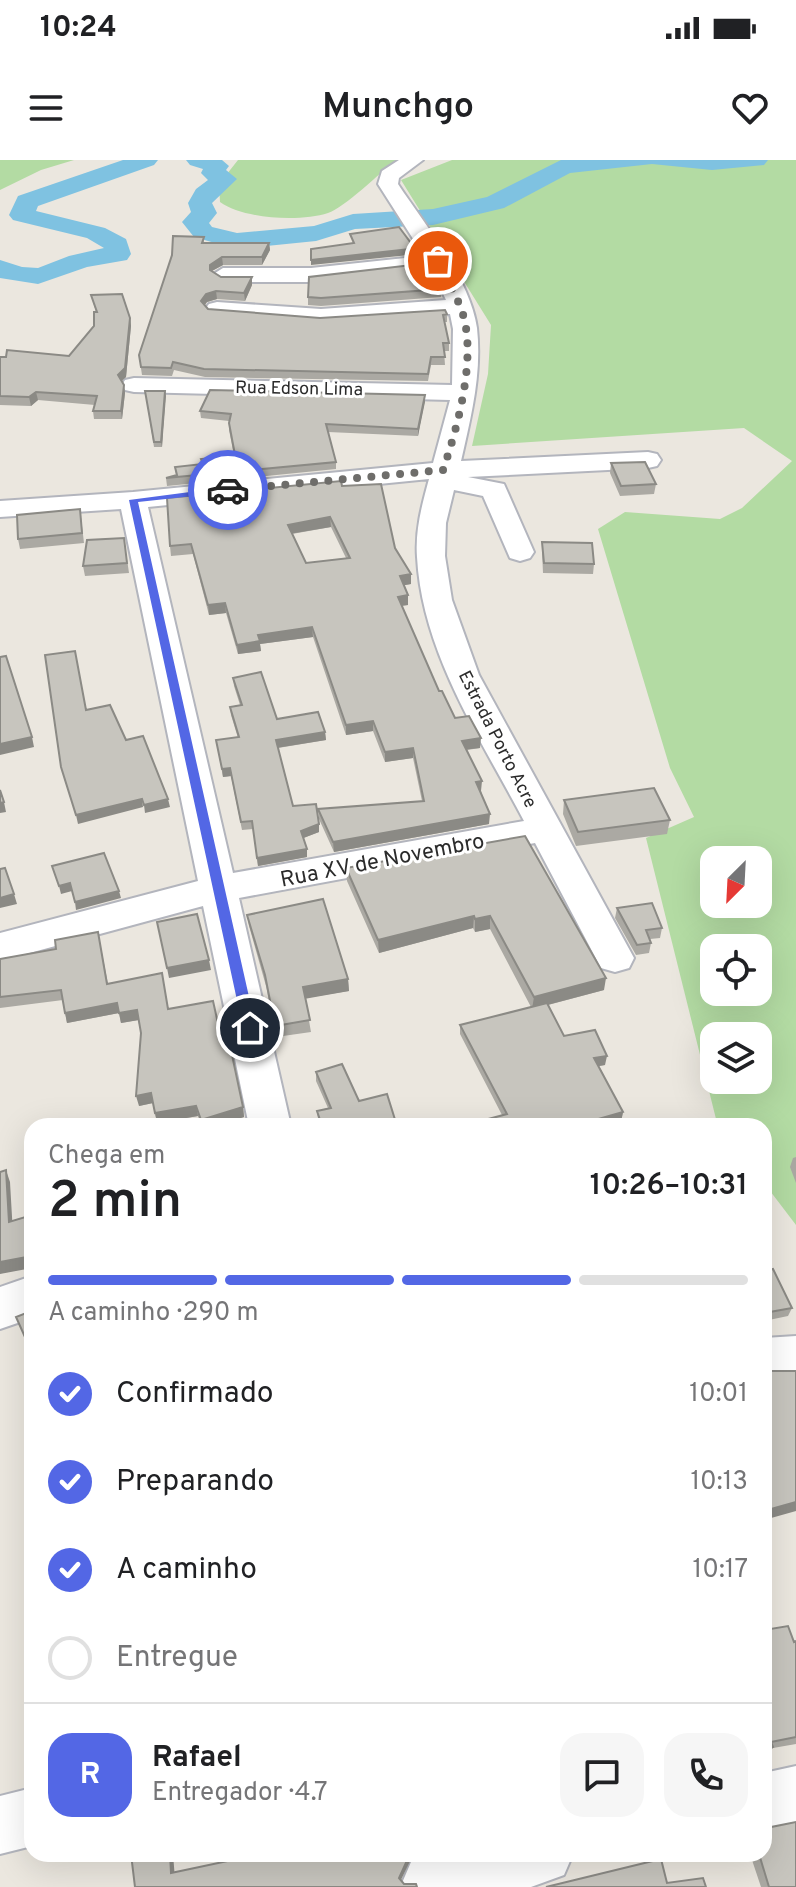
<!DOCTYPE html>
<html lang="pt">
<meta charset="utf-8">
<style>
:root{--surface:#fff;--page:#f6f6f6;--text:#202124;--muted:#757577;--line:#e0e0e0;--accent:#5367e5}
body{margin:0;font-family:Overpass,sans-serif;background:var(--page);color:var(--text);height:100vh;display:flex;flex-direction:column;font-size:30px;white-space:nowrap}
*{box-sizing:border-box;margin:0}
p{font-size:26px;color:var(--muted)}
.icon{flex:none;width:44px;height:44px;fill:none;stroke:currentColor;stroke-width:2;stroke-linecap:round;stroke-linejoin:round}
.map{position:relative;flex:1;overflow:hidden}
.drawer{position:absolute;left:24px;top:958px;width:748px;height:744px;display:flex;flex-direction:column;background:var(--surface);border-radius:24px;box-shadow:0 8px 32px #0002}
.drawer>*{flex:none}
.needle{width:52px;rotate:204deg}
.controls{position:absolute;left:700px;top:686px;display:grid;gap:16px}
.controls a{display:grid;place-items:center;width:72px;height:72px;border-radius:16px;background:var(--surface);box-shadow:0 8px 32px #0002;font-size:40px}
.pin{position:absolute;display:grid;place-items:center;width:68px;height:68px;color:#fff;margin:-34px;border:4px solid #fff;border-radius:50%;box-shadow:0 2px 8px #0007}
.courier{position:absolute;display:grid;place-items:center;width:80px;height:80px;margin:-40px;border:6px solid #5367e5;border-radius:50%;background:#fff;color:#222;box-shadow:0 2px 10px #0007}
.overview em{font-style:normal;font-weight:600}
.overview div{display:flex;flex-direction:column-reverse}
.overview{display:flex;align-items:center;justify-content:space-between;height:136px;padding:0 24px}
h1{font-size:52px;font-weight:600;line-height:60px}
.bar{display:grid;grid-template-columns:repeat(4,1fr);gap:12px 8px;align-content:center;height:96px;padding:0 24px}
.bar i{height:10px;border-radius:6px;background:var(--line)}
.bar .active{background:var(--accent)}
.bar p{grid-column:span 4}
.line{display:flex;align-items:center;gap:20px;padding:0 24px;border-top:2px solid var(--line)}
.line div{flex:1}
.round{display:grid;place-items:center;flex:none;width:84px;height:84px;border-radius:24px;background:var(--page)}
ol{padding:0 24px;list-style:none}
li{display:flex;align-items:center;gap:24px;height:88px}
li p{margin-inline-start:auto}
li .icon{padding:8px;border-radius:50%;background:var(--accent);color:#fff;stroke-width:4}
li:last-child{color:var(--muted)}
li i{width:44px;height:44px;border:4px solid var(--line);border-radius:50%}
.status{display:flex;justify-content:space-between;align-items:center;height:56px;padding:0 40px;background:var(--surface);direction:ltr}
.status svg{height:22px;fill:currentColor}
header{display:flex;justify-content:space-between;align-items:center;height:104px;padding:0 24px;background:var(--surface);font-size:36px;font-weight:600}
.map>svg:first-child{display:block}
.green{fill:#b3dba3;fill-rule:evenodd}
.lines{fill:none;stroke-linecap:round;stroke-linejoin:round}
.river{fill:#7fc2e1;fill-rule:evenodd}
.minor-casing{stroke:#b3b5bd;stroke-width:4}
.minor{fill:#fff;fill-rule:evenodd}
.wall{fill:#aba9a3;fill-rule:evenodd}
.shaded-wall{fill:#8b8a85}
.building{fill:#c7c5be;stroke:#8b8a85;stroke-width:2;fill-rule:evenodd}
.route{fill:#5367e5}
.done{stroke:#6e6d6a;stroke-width:8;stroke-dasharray:0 14.4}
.labels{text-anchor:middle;stroke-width:6;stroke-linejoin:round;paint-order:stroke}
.far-street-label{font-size:18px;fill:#2b2b2b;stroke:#fff}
.street-label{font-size:22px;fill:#2b2b2b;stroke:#fff}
</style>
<div class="status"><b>10:24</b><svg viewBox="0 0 49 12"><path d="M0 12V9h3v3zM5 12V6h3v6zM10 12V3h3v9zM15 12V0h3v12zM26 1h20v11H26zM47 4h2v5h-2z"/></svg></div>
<header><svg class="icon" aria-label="menu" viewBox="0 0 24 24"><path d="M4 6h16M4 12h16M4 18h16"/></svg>Munchgo<svg class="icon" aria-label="heart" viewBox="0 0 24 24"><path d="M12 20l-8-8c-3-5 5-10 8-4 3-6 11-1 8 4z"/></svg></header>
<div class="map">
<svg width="796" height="1727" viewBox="0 0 796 1727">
<rect width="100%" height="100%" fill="#ebe7df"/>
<path class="green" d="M0,0h74l-33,10 -41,20z
M238,0h158c-15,12 -52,48 -68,53 -28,9 -85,6 -108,-11l-1,-18z
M452,0h344v1065l-32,-42v-57h-44l-3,-3 -71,-285 48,-21 -24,-49 -72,-239 27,-17 95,7 22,-11 50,-47 -48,-33 -272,18 16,-72 3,-49 -90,-145zM714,700h44v44h-44zM714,788h44v44h-44zM714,876h44v44h-44z"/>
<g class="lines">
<path class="river" d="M123,0h35l-4,5 -116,41 -2,5 69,17 21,11 5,15 -4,6 -40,7 -49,17 -38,-6v-18l22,7 16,1 31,-12 35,-8 -17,-10 -74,-18 -4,-5 9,-19z
M186,0h36l7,6 -3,4 11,9 -25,24 5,10 -8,10 3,4 25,6 77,-7 39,-12 80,-5 54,-12 74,-37h207l-4,5 -52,5 -60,-6 -82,9 -66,35 -71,17 -78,4 -39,12 -80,8 -42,-12 -12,-15 9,-10 -3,-9 8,-14 12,-9 -7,-7 2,-4 -13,-4z"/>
<defs>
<path id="minor" d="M399,0h24l-24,18 -1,6c27,41 72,95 79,144 5,46 -6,89 -16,133l187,-9 9,2 4,6 -4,6 -9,2 -180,9 36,7 30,68 -4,6 -10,3 -10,-3 -27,-62 -29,-6 -8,33 -1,33 7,44 27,75 155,283 -5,10 -14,4 -14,-4 -66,-125 -296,55 52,228h-42l-46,-220 -203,55v-28l198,-52 -77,-372 -121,8v-16l133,-9 300,-29 17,-63 -316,-8 -9,-2 -3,-5 3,-5 9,-2 318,7 1,-56 -3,-15 -129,9 -104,-7 -8,-2 -4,-5 4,-5 8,-2 104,7 125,-9 -15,-32 -120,14h-88l-11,-7 11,-7h88l113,-12 -46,-72 4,-13zM429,319c-7,26 -14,51 -12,78 5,96 64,182 107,264l-291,52 -85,-366z
M32,1116v42l-32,11v-42z
M796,1176v44l-32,2v-44z
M796,1606v58l-32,7v-58z
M32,1628v58l-32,8v-58z
M429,1694h144l-9,21 -33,12h-127l-2,-4 9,-21z"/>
</defs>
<use href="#minor" class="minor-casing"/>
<use href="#minor" class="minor"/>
</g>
<path class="wall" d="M204,77v6h65l1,7 -8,15h-39l-11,6 9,6h31v8l-7,16 -28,-2 -10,3 -3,3 4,4 112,9 127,-4v8h-3l5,21v8h-5l1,14h-14l-3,16 -223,-4 -31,-7 -2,6 -30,-1 -3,-20z
M442,129l-1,8 -120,9 -13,-1v-8z
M91,135l39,23 1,8 -5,51 -4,4 3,12 -3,26h-28l-1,-8 2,-6 -57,-5 -7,6 -31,-1v-48l69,-1 25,-30 2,-14z
M145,231h20l-3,56h-8z
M425,235l-7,41 -90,-4 8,30v7l-169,17 -1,-8 10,-3 -1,-8 26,-3v-5l33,-4 -5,-25v-9l-28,-3 -1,-7z
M611,303l45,21 -2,10 -34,2 -10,-23z
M342,326l53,62 16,36 -7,1 4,10v10l-6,1 37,85 16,27 25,30 -13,2 14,41 8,33 -155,28 -15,-33 -1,-10 104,-8 -9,-43 -28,4 -12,-31 -27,4 -33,-98 -53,7 1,7 -23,3 -12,-41 -17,2 -16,-61 -22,2 -1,-10zM331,367l15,31 -40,5 -14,-29z
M80,349l4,34 -64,6 -2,-10z
M124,378l5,35 -44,3 -2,-10z
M542,382l52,22 -1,10 -50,-1 -1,-22z
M233,518l44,41 48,13 1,8 -48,8 15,58 26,26 -16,6 4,19 -49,9 -5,-37 -11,1 -11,-54 -8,1 -7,-37 22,-2 -7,-23 -1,-8 10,-2 -6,-19z
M564,640l106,20 -3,14 -91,12 -13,-32z
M525,676l79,154 -56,15 16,31 41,29 -6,1 24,46 -2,10 -16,4h-143l40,-11 -42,-81v-9l71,-18 -41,-78 -15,3 -2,-4 -94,25 -32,-72 -1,-13z
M617,748l45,20 -2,10 -10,1 1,4 -2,10 -13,2 -21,-37z
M247,755l101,64 1,12 -44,7 6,34 -35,5 -10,-51 -17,-60z
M98,772l10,52 60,25 53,28 22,70 1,10 -29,9h-14l-3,-10 -41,7 -4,-20 -14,3 2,-73 -3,-13 -17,3 -2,-10 -52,10 -4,-23 -63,8v-49l56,-10z
M316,912l43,29 38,25h-78l-2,-15 11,-3 -12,-27z
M796,997v26l-6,-16 3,-9z
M764,1111l28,37 -4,8 -24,5z
M764,1470l30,12 2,-1v103l-23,4 -6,7 -3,1z
M771,1667l25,60h-35l-11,-33h14z"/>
<path class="shaded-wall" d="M269,83l1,7 -8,15v-8z
M419,88v6l-108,11v-5z
M222,97l1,8 -13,7v-7z
M252,117v8l-7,16 -1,-8z
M216,131l1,8 -10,3 -5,7 -1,-8 5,-7z
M130,158l1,8 -5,51 -7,6 -1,-8z
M124,225l1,8 -3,26 -1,-8z
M165,231l1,5 -4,51 -1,-5z
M36,232l2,8 -7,6 -2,-9z
M425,235v7l-7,34v-7z
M330,357l1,10 -42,7 -1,-9z
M411,414v10l-11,2v-10z
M408,435v10l-10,1v-9z
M225,443l1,10 -17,2 -1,-10z
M312,467l1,10 -53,7 1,7 -23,3 -1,-9 21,-10z
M373,561v10l-27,4v-10z
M325,572l1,8 -50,8v-8z
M32,577l2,10 -34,8v-11z
M481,578l-1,10 -18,2v-9z
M413,588v10l-28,4v-10z
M230,608l1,8 -8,1 -1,-8z
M482,621l-1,10h-5v-9z
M142,639l1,8 -65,17 -2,-9z
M168,639l2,8 -25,6 -1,-8z
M4,642l2,10 -6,1v-10z
M490,654l-1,10 -155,28 -1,-10z
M319,664v8l-18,7v-8z
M307,689v8l-49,9 -1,-8z
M70,723l2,8 -11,3 -2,-8z
M119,731l2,7 -45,12 -1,-8z
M14,734l3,10 -17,4v-10z
M474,756l-1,12 -94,25 -1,-13z
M490,756v13l-15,3v-13z
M209,800l2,10 -42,8 -2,-10z
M606,818l-2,12 -72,19 2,-12z
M348,819l1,12 -45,8 -1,-12z
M117,843l20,7 2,10 -18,3 -2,-10 -52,10 -2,-10z
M607,896l-2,9 -12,2 1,-9z
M151,933l2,10 -14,3 -3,-10z
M196,946l2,10 -41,7 -2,-10z
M243,947l1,10 -29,9h-13l-1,-6z
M623,952l-2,10 -16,4h-31z
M6,1010l4,12 3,52 -4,-12z
M32,1096v12l-32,6v-12z
M796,1342v9l-32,9v-9z
M773,1587l-6,8 -3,1v-6z
M170,1694h3l2,25 -4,-6z
M411,1694v5l-12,25v-6z"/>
<path class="building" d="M399,67l12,16 4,-1 4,6 -108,12v-11l43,-6 -4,-9z
M173,76l31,1 -2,6h67l-7,14h-40l-12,8v5l11,7h31l-8,16 -28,-2 -10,3 -5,7 7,8 112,9 125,-8 2,4 -4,1 6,28h-6l2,14h-14l-3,17 -224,-5 -31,-7 -2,6 -30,-1 -2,-12 33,-100z
M429,103l13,26 -121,9 -13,-1 1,-20z
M122,134l8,24 -5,50 -7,7 6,10 -3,26h-28l4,-15 -61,-4 -7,5 -29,-1v-39h6l1,-7 62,6 25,-30v-14h3l-6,-17z
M210,230l215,5 -7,34 -92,-5 10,38 -170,16 11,-3 -2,-8 28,-3 -2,-5 34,-4 -6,-32 2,-9 -31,-3z
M145,231h20l-4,51h-7z
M645,302l11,22 -35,2 -10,-23z
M341,321l1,5 39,-2 14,64 16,26 -11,2 8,19 -10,2 41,94h3l13,27 14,-2 12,22 -19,3 20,40 -6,1 14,32 -157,28 -15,-33 106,-8 -11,-53 -28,4 -12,-31 -27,4 -34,-98 -54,8 2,6 -23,4 -12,-42 -17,2 -17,-61 -21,2 -3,-48zM330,357l20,41 -44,5 -18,-38z
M80,349l2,24 -64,6 -1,-24z
M124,378l3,25 -44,3 4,-26z
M542,382l50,1 2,21 -50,-1z
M75,491l11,59 24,-5 16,35 17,-4 25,63 -24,6 -2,-6 -66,16 -15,-48 -16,-112z
M6,496l26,81 -32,7v-87z
M261,512l16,47 41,-7 7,20 -49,8 17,66 23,-2 3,20 -18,7 6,18 -50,9 -5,-37 -11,1 -11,-54 -8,1 -6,-29 23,-3 -9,-30 12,-2 -9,-27z
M654,628l16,32 -92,12 -14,-32z
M0,630l4,12 -4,1z
M525,676l81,142 -72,19 -44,-81 -15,3 -1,-3 -96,24 -32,-72z
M104,693l15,38 -44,11 -5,-19 -11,3 -7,-20z
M5,708l9,26 -14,4v-29z
M323,739l25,80 -45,8 7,33 -35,6 -10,-51 -18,-60z
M652,743l10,25 -16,2 5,13 -14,2 -20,-37z
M197,754l12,46 -42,8 -10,-46z
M98,772l9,52 55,-11 6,36 45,-8 8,36 7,-1 15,71 -42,13 -5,-14 -41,7 -4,-20 -15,3 5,-63 -4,-23 -18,3 -2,-10 -52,10 -4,-23 -61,7v-38l56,-10 -1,-9z
M547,843l17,33 31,-6 12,26 -13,2 29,54 -49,14h-112l45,-12 -47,-89z
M342,904l17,37 28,-7 10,32h-75l-5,-15 14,-3 -15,-36z
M6,1010l3,52 23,-7v41l-32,6v-90z
M773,1109l19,39 -28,5v-42z
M32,1148v38h-3l-13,-29 13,-5z
M767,1211h29v131l-32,9v-139z
M32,1267v34l-3,-33z
M788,1466l6,16 2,-1v96l-25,5 2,5 -9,3v-120z
M768,1659l3,8 25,-5v65h-27l-10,-33h5v-34z
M131,1694h39l1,19 90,-19h149l-11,24 5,6h12l1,3h-282z
M661,1699l6,24 36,-5 3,9h-160z"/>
<path class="route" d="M228,327l3,5 -93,10 118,526 -6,5 -7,-5 -114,-528z"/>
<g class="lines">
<path class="done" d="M228,330l215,-20c15,-44 36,-119 17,-164 -6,-15 -15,-30 -22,-45"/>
</g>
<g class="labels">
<g class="far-street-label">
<text transform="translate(299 228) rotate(1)" y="6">Rua Edson Lima</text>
<text transform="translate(498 579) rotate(63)" y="6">Estrada Porto Acre</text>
</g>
<g class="street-label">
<text transform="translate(382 699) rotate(-11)" y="8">Rua XV de Novembro</text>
</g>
</g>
</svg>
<div class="controls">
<a><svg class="needle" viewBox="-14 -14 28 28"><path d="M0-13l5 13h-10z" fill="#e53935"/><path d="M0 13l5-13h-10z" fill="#757577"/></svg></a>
<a><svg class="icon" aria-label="locate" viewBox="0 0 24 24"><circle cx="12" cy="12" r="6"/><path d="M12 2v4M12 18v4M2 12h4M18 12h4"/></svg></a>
<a><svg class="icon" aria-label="layers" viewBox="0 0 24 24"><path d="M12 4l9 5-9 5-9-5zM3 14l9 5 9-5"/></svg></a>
</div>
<div class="pin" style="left:438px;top:101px;background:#ea580c"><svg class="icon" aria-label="bag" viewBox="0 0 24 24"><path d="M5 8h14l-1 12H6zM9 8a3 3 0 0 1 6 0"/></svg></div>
<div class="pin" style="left:250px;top:868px;background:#1f2937"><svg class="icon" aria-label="home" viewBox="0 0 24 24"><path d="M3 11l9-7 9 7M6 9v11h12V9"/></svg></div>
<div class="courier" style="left:228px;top:330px"><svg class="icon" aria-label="car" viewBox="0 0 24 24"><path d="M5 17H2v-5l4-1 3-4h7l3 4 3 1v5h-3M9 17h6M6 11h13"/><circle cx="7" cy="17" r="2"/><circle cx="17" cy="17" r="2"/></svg></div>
<section class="drawer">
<div class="overview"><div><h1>2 min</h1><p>Chega em</p></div><em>10:26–10:31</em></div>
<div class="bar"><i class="active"></i><i class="active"></i><i class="active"></i><i></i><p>A caminho · 290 m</p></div>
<ol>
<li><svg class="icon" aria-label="check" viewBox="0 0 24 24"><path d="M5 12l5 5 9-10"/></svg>Confirmado<p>10:01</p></li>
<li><svg class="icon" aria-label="check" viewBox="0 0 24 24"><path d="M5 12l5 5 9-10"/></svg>Preparando<p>10:13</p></li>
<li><svg class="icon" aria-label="check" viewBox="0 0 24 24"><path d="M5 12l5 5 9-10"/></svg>A caminho<p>10:17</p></li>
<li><i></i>Entregue</li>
</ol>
<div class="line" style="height:144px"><b class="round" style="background:var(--accent);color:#fff">R</b><div><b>Rafael</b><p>Entregador · 4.7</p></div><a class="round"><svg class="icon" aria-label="chat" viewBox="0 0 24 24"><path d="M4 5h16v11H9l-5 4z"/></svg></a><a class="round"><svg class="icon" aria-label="phone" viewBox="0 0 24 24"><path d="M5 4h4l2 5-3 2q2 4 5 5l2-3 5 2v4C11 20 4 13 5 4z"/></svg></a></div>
</section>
</div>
